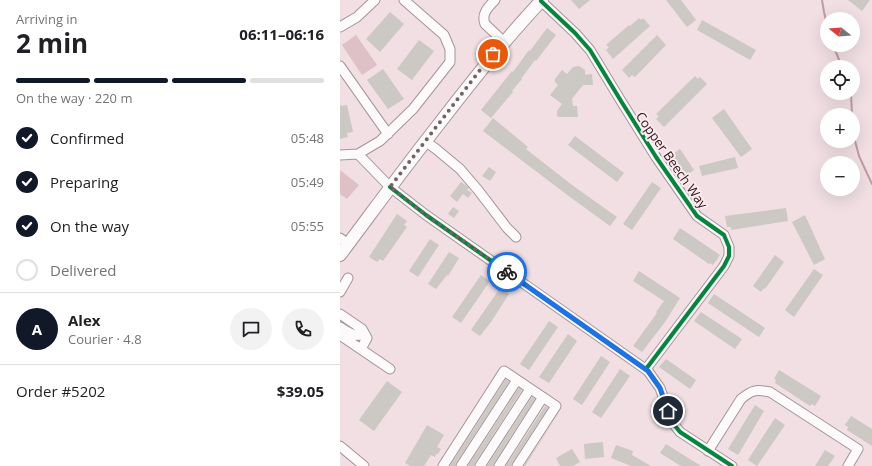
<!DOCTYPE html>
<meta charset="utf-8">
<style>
:root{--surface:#fff;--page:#f2f2f2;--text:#202124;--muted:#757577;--line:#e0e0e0;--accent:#111827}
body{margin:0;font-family:"Open Sans",sans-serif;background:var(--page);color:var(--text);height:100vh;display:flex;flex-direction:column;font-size:15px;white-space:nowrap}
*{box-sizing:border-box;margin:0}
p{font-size:13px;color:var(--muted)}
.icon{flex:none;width:22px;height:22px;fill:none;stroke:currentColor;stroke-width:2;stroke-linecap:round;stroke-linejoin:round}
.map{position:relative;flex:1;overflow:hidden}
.side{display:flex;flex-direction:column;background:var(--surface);width:340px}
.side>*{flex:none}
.needle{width:26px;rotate:287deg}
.controls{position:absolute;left:480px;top:12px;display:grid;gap:8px}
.controls a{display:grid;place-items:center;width:40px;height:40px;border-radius:50%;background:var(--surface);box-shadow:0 4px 16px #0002;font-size:20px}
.pin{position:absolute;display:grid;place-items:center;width:34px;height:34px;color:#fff;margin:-17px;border:2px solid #fff;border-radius:50%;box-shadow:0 1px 4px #0007}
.courier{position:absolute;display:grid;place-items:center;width:40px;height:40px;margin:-20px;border:3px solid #1a73e8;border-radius:50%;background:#fff;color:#222;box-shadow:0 1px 5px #0007}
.summary em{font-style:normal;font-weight:700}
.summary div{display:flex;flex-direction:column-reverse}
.summary{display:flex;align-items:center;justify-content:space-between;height:68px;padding:0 16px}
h1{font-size:26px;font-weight:700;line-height:30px}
.bar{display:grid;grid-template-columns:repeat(4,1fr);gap:6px 4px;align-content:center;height:48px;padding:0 16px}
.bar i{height:5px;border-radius:3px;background:var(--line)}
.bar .active{background:var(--accent)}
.bar p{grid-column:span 4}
.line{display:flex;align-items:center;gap:10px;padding:0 16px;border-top:1px solid var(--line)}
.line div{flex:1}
.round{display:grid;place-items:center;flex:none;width:42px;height:42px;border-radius:21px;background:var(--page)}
ol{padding:0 16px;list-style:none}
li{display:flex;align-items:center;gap:12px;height:44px}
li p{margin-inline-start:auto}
li .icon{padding:4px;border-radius:50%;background:var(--accent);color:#fff;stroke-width:4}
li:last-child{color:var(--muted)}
li i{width:22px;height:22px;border:2px solid var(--line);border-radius:50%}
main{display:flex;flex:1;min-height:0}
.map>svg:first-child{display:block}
.green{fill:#dec0c7}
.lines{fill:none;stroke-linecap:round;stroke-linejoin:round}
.stream{stroke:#c09ca4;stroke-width:2}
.building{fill:#ccc8c3}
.minor-casing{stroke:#a29598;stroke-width:11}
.major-casing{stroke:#a29598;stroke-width:14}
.minor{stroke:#fdfafb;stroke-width:9}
.major{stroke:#fdfafb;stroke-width:12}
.cycleway-casing{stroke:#fde9ed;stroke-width:6}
.cycleway{stroke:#00873e;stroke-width:4}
.done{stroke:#716366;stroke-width:4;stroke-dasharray:0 7.2}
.route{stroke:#1a73e8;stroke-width:5}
.labels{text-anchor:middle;stroke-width:4;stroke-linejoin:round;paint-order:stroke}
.street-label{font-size:13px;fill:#2c2023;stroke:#fde9ed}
</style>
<main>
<section class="side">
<div class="summary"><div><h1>2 min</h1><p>Arriving in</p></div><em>06:11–06:16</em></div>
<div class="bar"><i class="active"></i><i class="active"></i><i class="active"></i><i></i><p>On the way · 220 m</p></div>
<ol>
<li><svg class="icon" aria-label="check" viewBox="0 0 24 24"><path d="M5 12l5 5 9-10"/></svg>Confirmed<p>05:48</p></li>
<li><svg class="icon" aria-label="check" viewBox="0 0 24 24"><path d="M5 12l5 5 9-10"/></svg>Preparing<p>05:49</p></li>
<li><svg class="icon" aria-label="check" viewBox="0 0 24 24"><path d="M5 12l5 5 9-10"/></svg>On the way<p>05:55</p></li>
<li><i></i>Delivered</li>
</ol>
<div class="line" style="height:72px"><b class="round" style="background:var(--accent);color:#fff">A</b><div><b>Alex</b><p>Courier · 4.8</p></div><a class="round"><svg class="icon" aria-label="chat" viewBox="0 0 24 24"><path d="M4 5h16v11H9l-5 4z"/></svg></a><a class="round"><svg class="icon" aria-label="phone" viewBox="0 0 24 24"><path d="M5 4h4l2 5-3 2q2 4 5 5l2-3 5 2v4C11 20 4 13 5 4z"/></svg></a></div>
<div class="line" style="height:52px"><div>Order #5202</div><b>$39.05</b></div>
</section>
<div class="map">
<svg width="532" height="466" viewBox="0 0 532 466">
<rect width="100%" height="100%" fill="#f1dfe3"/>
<path class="green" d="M16,35l21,30 -15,10 -20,-30z
M0,170l19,15 -12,14 -7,-5z"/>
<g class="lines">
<path class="stream" d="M482,0l2,12 3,13
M493,45l9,22
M511,93l1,22
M513,133l6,23 13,28"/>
</g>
<path class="building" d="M231,0h19l-11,9z
M326,0h15l15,20 -9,7z
M508,0h22l-8,11z
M50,12l14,12 -24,28 -14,-13z
M299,18l2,2 2,-2 7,8 -37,33 -7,-9 3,-3 -3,-2 23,-20 1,1z
M362,20l54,30 -6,10 -53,-30z
M207,28l9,7 -20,26 -1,-1 -14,19h1l-10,12 1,1 -22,26 -10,-8 31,-39 1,1 16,-22 1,1z
M317,35l9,10 -31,32 -3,-2 -3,3 -7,-8z
M79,40l15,11 -22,29 -15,-11z
M239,66l6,4v5l7,-1 1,11h-10l-11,14 1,7h4l1,11h-19l-2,-1v-5l5,-7 -12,-9 8,-10 -3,-3v-3l7,-9 5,4 6,-7z
M43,69l21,30 -16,10 -21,-29z
M355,76l3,3 2,-2 7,7 -43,43 -8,-8 3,-3 -3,-2z
M7,105l6,27 -6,1 1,4 -8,2v-33z
M384,109l28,40 -11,8 -29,-39z
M153,118l35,29 -2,2 46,36 45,32 -7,9 -40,-29 -87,-66z
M235,136l49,37 -7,9 -49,-37z
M340,149l14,21 -9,6 -15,-20z
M395,157l3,11 -36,8 -3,-10z
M149,167l7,5 -6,9 -8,-5z
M121,182l6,4 2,2 -2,2 5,3 -4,5 -5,-4 -6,8 -7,-6z
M312,182l9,6 -29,42 -9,-6z
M113,207l6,4 -5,7 -6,-4z
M446,208l2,13 -57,9v-3h-4l-2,-11z
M57,214l10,7 -3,4 3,2 -24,34 -3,-2 -3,3 -8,-5z
M465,215l20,44 -11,6 -22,-43z
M340,228l40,27 -7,10 -3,-2 -1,1 -36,-25z
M90,239l9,6 -21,32 -9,-6z
M109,252l10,6 -11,18 -1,-1 -11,14 -8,-5z
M435,255l9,7 -19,27 -1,-1 -3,4 -8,-6z
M474,269l9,6 -29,42 -9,-7z
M299,271l41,27 -15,24 -23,30 -9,-6 24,-33 -1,-1 8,-11 -31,-20z
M141,275l9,6 -29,42 -9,-6z
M160,288l9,6 -18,28 -11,14 -9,-6z
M374,294l51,34 -6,9 -51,-34z
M361,312l41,27 -7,10 -41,-28z
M209,321l9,6 -29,43 -9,-6z
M228,334l9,7 -28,42 -10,-6z
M261,356l9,6 -28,43 -9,-6z
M326,359l30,21 -6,9 -31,-22z
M280,369l10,7 -29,42 -9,-6z
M439,370l42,26 -6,10 -3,-2 -2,2 -35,-23 1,-3 -2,-1z
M166,379l3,3 -53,81 -1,3h-5z
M47,381l15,11 -28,39 -15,-11z
M179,388l3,2 -47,73 -1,3h-6z
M192,397l3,2 -41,64 -1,3h-6z
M415,405l9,6 -26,44 -10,-6z
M205,406l3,2 -36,55 -1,3h-5z
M220,412l-35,54h-1z
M511,416l21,13v17l-25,-16 1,-3 -3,-2z
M435,418l10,7 -28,41 -9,-6z
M87,425l17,10 -7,12 4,2 -3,5h-2l-1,3 -4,-2 -7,11h-14l-5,-3z
M263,442l1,15 -19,2 -1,-15z
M326,444l35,22h-20l-21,-13z
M276,445l17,6 -1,4 19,11h-20l-20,-8z
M232,449l8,13 -7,4h-13l-4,-8z
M485,450l10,6 -7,10h-13z"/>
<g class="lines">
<defs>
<path id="minor" d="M155,0c-7,7 -14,14 -10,24l19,18
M200,0l35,33 15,17 31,51 35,56 41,59 27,19 5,12v9l-5,10 -78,103
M0,27l17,-10 18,-17
M0,66l48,68
M85,141l11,8 24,20 18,21 29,38 9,9
M18,154l32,33 36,28 222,156 12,17 12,34 8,10 52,34
M0,155l18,-1 22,-13 33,-32 37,-47v-13l-6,-14 -40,-35
M0,238l8,6
M0,292l8,-14
M0,314l22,15 5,9 -6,11
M0,327c7,5 17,12 24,6
M0,335l50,34
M0,446l24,20
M368,451l33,-52c11,-9 15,-10 29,-7l88,57 -10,17
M103,466l61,-95 52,35 -39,60
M121,466l56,-86
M140,466l50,-77
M159,466l44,-69"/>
<path id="major" d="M0,255c33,-44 65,-88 99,-131 33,-43 66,-85 103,-124"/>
</defs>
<use href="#minor" class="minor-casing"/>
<use href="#major" class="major-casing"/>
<use href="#minor" class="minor"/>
<use href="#major" class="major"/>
<defs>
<path id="cycleway" d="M201,1l34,32 15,17 31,51 35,56 41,59 27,19 5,12v9l-5,10 -78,103
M50,187l36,28 222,156 12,17 12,34 8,10 52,34"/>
</defs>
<use href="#cycleway" class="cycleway-casing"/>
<use href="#cycleway" class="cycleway"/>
</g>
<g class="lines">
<path class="done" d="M153,54l-16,20 -87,113 36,28 81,57"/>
<path class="route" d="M167,272l141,99 12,17 8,23"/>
</g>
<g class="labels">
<g class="street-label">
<text transform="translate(332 160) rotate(55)" y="5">Copper Beech Way</text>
</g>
</g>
</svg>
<div class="controls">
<a><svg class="needle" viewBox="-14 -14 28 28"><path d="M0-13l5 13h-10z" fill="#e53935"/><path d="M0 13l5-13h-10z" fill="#757577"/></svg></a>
<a><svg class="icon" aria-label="locate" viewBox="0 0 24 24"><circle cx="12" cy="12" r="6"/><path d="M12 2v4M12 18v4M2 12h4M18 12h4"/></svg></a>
<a>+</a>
<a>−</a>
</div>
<div class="pin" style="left:153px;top:54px;background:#ea580c"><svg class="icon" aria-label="bag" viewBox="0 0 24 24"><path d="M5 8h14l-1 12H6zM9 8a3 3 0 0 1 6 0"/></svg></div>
<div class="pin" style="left:328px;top:411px;background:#1f2937"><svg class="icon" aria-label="home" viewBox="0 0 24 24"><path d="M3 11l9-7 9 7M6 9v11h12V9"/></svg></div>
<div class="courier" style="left:167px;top:272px"><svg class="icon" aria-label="bike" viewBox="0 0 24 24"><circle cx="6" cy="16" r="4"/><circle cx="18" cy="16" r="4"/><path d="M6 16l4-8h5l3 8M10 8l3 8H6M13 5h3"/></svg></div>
</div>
</main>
